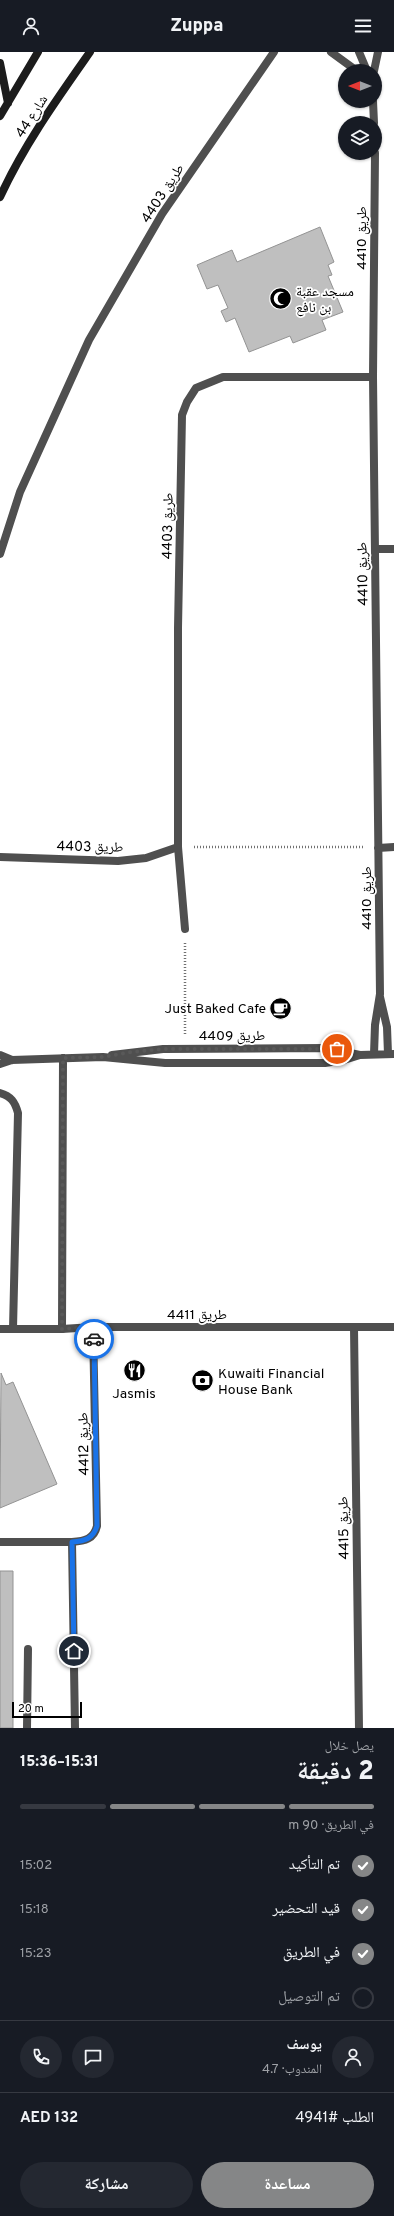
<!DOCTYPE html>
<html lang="ar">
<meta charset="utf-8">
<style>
:root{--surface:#171b24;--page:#242831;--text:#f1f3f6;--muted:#9ea1a6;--line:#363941;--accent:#858687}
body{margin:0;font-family:Overpass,"Noto Naskh Arabic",sans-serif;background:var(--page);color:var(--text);direction:rtl;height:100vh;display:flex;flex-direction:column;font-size:15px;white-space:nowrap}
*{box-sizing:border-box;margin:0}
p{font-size:13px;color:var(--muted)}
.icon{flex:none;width:22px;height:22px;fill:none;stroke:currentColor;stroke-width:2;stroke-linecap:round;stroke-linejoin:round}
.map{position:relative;height:1676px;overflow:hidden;direction:ltr}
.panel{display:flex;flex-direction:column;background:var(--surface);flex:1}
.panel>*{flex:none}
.needle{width:26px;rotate:270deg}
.tools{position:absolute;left:338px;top:12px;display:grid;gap:8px}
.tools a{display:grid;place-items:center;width:44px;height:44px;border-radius:50%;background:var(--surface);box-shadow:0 1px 3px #0004;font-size:20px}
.scale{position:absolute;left:12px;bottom:10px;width:70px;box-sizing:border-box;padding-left:4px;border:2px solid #000;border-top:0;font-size:11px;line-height:14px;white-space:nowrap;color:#000;-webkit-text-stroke:3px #fff;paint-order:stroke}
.pin{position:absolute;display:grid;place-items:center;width:34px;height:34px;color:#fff;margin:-17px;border:2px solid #fff;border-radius:50%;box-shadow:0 1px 4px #0007}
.courier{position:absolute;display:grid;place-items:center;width:40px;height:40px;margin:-20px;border:3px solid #1a73e8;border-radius:50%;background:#fff;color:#222;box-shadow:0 1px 5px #0007}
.summary em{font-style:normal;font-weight:800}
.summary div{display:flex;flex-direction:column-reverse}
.summary{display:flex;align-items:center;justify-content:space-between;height:68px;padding:0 20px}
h1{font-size:26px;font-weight:800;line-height:30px}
.bar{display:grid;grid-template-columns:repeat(4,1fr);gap:6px 4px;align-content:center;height:48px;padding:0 20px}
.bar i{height:5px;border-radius:3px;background:var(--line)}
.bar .current{background:var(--accent)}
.bar p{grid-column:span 4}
.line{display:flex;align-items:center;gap:10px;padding:0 20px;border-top:1px solid var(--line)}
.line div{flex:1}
.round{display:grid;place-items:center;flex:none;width:42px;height:42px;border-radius:21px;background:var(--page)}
ol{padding:0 20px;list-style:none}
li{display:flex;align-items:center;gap:12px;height:44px}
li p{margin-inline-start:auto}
li .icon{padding:4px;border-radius:50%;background:var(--accent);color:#fff;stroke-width:4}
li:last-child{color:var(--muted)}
li i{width:22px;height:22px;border:2px solid var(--line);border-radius:50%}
.button{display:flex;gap:8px;margin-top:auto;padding:8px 20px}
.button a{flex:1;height:46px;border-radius:24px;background:var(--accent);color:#fff;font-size:16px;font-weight:800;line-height:46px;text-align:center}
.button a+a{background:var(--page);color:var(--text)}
header{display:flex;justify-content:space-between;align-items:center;height:52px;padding:0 20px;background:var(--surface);font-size:18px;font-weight:800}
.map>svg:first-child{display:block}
.building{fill:#bfbfbf;stroke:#939393}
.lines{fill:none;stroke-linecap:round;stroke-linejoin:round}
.path{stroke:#717171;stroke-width:2.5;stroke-dasharray:1 2;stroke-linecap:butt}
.service{stroke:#4f4f4f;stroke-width:8}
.minor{stroke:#4f4f4f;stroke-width:8}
.secondary{stroke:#1c1c1c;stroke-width:8}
.done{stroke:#595959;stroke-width:4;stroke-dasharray:0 7.2}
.route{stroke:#1a73e8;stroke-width:5}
.labels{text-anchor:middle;stroke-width:3.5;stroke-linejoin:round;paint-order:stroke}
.street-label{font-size:14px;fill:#000;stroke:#fff}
.poi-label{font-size:14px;fill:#000;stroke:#fff;text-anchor:start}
</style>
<header><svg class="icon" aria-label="menu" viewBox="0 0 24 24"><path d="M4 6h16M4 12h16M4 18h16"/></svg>Zuppa<svg class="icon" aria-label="person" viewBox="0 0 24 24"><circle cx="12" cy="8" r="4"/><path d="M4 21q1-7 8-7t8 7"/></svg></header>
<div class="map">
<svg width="394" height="1676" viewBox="0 0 394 1676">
<rect width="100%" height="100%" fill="#fff"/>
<path class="building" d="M320,175l14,35 -6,3 4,10 -4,1 15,36 -21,8 4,10 -33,13 -3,-7 -41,16 -14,-34 -9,4 -5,-11 7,-3 -10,-23 -11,4 -10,-24 35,-15 5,12z
M1,1321l5,12 7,-3 44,102 -57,24z
M0,1519h13v157h-13z"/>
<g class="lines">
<path class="path" d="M194,795h169
M185,891v91"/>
<path class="service" d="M374,19l4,-19
M0,1041c11,3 15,9 18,20l-5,216
M0,1277h62
M72,1490c13,-1 22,-3 25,-16l-4,-199
M27,1676l1,-79"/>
<path class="minor" d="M331,0l26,19
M359,0l8,19
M373,49l1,22
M375,497h19
M0,502l20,-62 69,-152 73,-126 112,-162
M378,796l16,-1
M0,805l118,4 28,-3 32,-11
M185,877l-7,-82v-219l4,-213 5,-13 9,-14 27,-11h150
M380,945l7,30 1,27
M374,1002l1,-29 5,-31 -7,-617 2,-224
M0,1003l12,5
M112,1003l51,-6 162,-1 35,7 34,-1
M63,1006l-1,271 31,-2h301
M0,1012l12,-4 91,-3 62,6h160l19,-3 16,-5
M354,1275l5,401
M0,1490h72l3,186"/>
<path class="secondary" d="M0,11l8,40
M0,64l38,-64
M0,145c24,-52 57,-98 90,-145"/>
</g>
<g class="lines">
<path class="done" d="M94,1287l-1,-12 -31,2 1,-271 40,-1 28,-5 32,-3h174"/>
<path class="route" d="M74,1599l-2,-109c13,-1 21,-3 25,-16l-3,-187"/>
</g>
<defs>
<symbol id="mosque-disc" viewBox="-11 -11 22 22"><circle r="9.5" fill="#000" stroke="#fff"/><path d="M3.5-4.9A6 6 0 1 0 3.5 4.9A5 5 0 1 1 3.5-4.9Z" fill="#fff"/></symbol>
<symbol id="cafe-disc" viewBox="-11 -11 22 22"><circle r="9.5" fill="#000" stroke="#fff"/><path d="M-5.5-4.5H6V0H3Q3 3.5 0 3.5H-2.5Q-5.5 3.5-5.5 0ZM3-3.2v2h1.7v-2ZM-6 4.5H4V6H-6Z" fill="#fff"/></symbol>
<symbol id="restaurant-disc" viewBox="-11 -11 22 22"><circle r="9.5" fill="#000" stroke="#fff"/><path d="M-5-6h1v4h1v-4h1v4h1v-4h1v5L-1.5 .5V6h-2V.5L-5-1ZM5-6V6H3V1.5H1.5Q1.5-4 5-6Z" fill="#fff"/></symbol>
<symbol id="bank-disc" viewBox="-11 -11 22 22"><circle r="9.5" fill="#000" stroke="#fff"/><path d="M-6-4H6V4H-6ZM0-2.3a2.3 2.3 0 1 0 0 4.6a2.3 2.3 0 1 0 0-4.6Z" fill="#fff"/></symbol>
</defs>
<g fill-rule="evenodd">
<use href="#mosque-disc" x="268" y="234" width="25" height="25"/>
<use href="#cafe-disc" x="268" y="944" width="25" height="25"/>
<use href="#restaurant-disc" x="122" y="1306" width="25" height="25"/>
<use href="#bank-disc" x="190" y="1316" width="25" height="25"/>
</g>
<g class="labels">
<g class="street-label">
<text transform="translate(31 64) rotate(-57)" y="5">شارع 44</text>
<text transform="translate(162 141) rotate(-57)" y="5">طريق 4403</text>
<text transform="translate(361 186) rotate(-90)" y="5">طريق 4410</text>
<text transform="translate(167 474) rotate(-89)" y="5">طريق 4403</text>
<text transform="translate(362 522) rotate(-91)" y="5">طريق 4410</text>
<text transform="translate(90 794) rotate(1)" y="5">طريق 4403</text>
<text transform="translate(366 846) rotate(-90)" y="5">طريق 4410</text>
<text x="232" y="988">طريق 4409</text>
<text x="197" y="1267">طريق 4411</text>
<text transform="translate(83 1392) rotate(-91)" y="5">طريق 4412</text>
<text transform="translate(343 1476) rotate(-91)" y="5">طريق 4415</text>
</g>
<g class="poi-label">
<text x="296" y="244">مسجد عقبة<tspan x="296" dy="16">بن نافع</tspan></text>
<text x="266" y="961" text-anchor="end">Just Baked Cafe</text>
<text x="218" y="1326">Kuwaiti Financial<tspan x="218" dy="16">House Bank</tspan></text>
<text x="134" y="1346" text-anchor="middle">Jasmis</text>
</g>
</g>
</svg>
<div class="tools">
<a><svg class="needle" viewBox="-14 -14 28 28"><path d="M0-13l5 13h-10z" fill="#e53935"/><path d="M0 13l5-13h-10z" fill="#9ea1a6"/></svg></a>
<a><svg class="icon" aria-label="layers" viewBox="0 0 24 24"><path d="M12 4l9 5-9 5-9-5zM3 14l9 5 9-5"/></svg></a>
</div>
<div class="scale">20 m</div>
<div class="pin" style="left:337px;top:997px;background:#ea580c"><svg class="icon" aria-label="bag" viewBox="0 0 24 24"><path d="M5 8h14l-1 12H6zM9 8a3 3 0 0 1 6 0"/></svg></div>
<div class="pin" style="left:74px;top:1599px;background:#1f2937"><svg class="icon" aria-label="home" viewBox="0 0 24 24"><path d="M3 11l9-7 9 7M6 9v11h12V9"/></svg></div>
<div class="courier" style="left:94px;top:1287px"><svg class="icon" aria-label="car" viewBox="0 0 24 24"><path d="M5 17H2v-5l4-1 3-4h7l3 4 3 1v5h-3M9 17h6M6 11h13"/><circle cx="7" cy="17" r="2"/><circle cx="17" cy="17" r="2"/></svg></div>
</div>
<section class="panel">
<div class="summary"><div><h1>2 دقيقة</h1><p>يصل خلال</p></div><em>15:31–15:36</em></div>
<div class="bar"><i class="current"></i><i class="current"></i><i class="current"></i><i></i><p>في الطريق · 90 m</p></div>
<ol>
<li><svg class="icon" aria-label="check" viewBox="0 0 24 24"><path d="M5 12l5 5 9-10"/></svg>تم التأكيد<p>15:02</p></li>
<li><svg class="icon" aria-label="check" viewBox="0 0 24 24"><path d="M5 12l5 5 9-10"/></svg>قيد التحضير<p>15:18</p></li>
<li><svg class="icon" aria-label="check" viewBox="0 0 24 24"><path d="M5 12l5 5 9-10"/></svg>في الطريق<p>15:23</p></li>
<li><i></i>تم التوصيل</li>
</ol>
<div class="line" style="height:72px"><a class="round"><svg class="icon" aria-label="person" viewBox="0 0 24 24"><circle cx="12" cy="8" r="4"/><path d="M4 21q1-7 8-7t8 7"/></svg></a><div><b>يوسف</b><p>المندوب · 4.7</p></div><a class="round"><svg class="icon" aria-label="chat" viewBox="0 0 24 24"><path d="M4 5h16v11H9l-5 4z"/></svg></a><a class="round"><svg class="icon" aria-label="phone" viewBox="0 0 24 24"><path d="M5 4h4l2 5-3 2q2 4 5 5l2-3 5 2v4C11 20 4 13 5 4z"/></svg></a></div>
<div class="line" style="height:52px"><div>الطلب #4941</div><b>AED 132</b></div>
<div class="button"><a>مساعدة</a><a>مشاركة</a></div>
</section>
